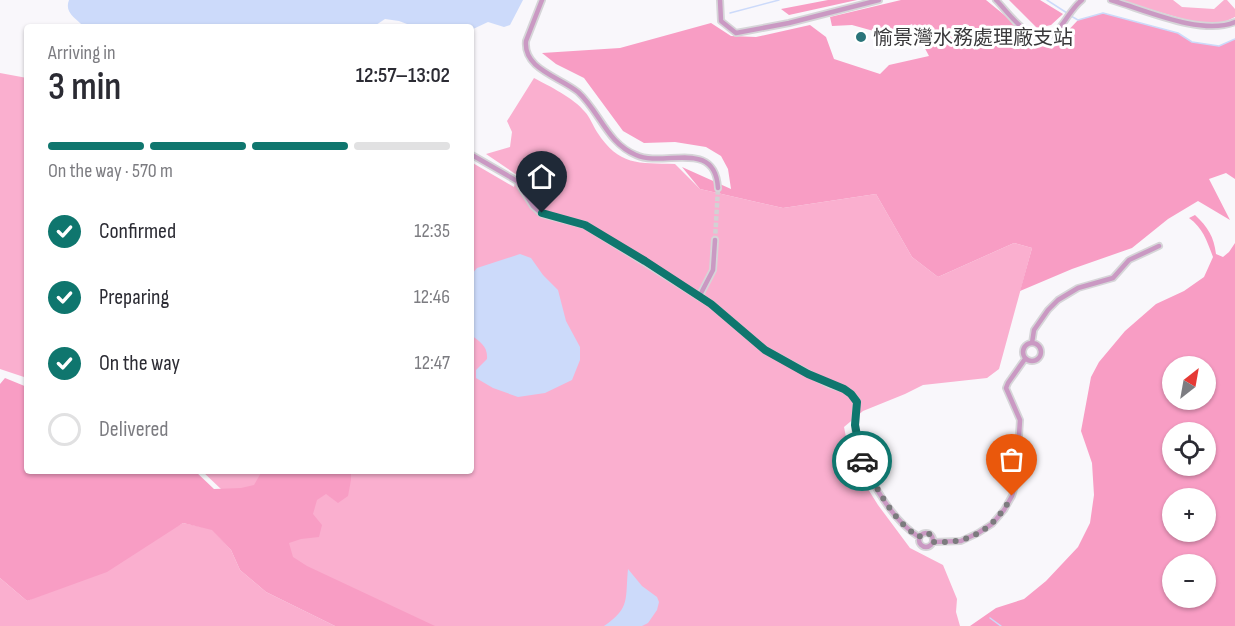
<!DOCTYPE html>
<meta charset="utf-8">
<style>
:root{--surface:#fff;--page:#f7f7f7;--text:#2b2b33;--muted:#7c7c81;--line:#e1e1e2;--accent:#0f766e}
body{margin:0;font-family:"Sofia Sans Condensed","Noto Sans TC",sans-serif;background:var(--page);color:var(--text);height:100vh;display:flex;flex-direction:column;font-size:22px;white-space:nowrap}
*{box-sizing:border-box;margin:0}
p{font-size:20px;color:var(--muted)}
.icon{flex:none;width:33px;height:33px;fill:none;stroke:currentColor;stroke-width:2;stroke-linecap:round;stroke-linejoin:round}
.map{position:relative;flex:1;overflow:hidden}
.panel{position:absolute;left:24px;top:24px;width:450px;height:450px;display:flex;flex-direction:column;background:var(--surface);border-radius:6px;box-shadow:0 2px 4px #0004}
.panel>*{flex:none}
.needle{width:39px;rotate:31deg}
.tools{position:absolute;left:1162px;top:356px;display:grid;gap:12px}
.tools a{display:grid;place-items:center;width:54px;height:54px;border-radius:50%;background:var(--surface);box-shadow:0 2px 4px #0004;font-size:30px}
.pin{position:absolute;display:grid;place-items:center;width:51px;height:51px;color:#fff;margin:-62px -26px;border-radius:50% 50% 50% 0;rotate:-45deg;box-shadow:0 0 6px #0007}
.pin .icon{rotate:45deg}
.courier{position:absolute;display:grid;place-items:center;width:60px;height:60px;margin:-30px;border:4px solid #0f766e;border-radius:50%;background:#fff;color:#222;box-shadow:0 2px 8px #0007}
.summary em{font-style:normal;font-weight:600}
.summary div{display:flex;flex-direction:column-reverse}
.summary{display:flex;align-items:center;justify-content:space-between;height:102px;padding:0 24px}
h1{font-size:39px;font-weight:600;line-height:45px}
.bar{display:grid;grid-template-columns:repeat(4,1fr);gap:9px 6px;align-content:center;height:72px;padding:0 24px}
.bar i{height:8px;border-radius:4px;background:var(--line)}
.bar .active{background:var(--accent)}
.bar p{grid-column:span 4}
ol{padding:0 24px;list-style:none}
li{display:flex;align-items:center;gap:18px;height:66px}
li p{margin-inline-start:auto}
li .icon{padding:6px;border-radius:50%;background:var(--accent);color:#fff;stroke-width:4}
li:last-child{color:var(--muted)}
li i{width:33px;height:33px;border:3px solid var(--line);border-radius:50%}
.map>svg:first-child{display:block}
.green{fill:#faafcf}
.forest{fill:#f89dc4;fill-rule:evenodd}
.water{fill:#ccdafa}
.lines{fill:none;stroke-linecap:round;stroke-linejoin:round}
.stream{stroke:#ccdafa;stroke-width:1.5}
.minor-tunnel{stroke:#d3d1d4;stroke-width:4.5;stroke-dasharray:4.5 2;stroke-linecap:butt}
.minor-casing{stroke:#d6d5d8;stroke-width:8}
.minor{stroke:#ca99c3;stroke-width:4.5}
.done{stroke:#7c7b7e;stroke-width:6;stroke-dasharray:0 10.8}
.route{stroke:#0f766e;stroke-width:8}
.poi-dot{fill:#2a747a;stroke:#fff;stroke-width:2}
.labels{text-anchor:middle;stroke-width:6;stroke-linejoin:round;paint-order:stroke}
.poi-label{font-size:20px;fill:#39383a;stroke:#fff;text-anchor:start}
</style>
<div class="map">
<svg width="1235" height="626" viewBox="0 0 1235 626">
<rect width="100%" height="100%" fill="#f9f7fb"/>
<path class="green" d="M1117,0h56l9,7 32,2 10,-9h3l8,9v8l-13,6 -21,1z
M0,73l27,5v300l-27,-9z
M534,78c15,8 40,20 51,34 5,5 8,14 12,20 22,34 41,31 78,32l25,25 83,19 93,-14 36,63 26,20 76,-34 18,5 -33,121 -12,9 -64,7 -18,9 -42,17 -19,16 7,35 27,43 32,43 33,17 14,34 -1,13 4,14h-569l-90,-52 -60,-66 -39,-37h269v-309l43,25 3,-12 -31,-21 24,-7 2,-15 -5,-11z
M183,523l29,6 19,21 9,20 26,22 69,34h-335v-48l27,23z"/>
<path class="forest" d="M828,0h29l-68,15 -8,-6z
M901,0h85l22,18 16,21 24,5 15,-8 15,-16 25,-7 75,20 14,9 27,4 16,-7v140l-9,-6 -17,6 21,41 -32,-19 -30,18 -36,29 -60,21 -52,22 12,-43 -18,-5 -76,34 -26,-20 -36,-63 -93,14 -83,-19 -18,-22 49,22 -3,-20 -7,-13 -15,-9 -31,-5 -31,1 -21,-12 -39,-53 -28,-14 -14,-11 78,-5 91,-25 20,13 25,1 54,-12 16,12 8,22 46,15 9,-9 40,-9 -17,-32 -24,11 -36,-10 -20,1 -2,-9z
M1009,0h31l23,14 -12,11 -14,3z
M1195,215c13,12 19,22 21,39l7,3 6,-5 6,-9v383h-265l26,-18 28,-9 22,-18 32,-34 12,-24 4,-28 -2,-32 -11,-32 10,-54 8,-15 26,-31 31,-27 28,-13 20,-14 9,-20c-6,-16 -10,-29 -24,-39zM1173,366h33v33h-33zM1173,432h33v33h-33zM1173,498h33v33h-33zM1173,564h33v33h-33z
M5,378l22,9v84h168l19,18 27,-1 13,-3 8,-14h89v9l-3,16 -10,7 -12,-9 -9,6 -4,14 9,11 -3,12 -18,2 -12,4 4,14 14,9 128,60h-100l-69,-34 -26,-22 -9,-20 -19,-20 -29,-7 -76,49 -80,29 -27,-23v-194z"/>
<path class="water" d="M69,0h454l-13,25 -6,2 -16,-5 -17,8v-3h-56l-16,-6 -14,-2 -12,8h-289c-8,-9 -20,-14 -15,-27z
M520,254l11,4 12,17 15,15 8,31 14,26v13l-8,20 -27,13 -27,4 -25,-9 -17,-10v-8l11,-11c1,-13 -7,-17 -16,-24v-60l6,-7z
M628,569l14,17 15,11 2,5 -2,8 -9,13 -6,3h-38c27,-18 21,-28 24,-57z"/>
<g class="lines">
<path class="stream" d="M1047,0l20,13
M730,13l49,-13
M1071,16l7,4 25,-7 75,20 14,9 27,4 16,-7
M990,618l11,8"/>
<path class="minor-tunnel" d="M715,240l3,-52"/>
<defs>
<path id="minor" d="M542,0l-16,41c-3,28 34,36 52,51 22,20 29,51 58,63 28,13 79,-17 82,33
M720,0l1,21 15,12 53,-10 90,-23
M996,0c16,16 40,56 65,26 7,-9 12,-19 21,-26
M1111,0c34,10 91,36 124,22
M472,155l45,26 16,25 9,8 43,11 126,79 54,46 65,35 14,4 7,5 6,7c-1,12 -3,22 -1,34 5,34 34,84 63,102
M699,297l14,-27 2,-30
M1023 352a9 9 0 1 1 18 0a9 9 0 1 1-18 0Z
M1032,343l2,-13 14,-20 10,-10 20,-12 35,-10 16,-18 30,-14
M919 540a7 7 0 1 1 14 0a7 7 0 1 1-14 0Z
M933,542l28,-1 17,-8 14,-9 12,-14 8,-14 4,-14 4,-62 -14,-32 2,-5 17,-24"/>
</defs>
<use href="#minor" class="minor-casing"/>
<use href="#minor" class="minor"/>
</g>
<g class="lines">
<path class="done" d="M862,461c15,27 30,59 57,76l4,-4 7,1 3,4v4c38,2 61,-13 79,-46"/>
<path class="route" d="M542,213l43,12 60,36 66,43 54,46 43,24 36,15 7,5 6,8 -2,23 7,36"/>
</g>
<circle class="poi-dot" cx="861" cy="37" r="6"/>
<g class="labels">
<g class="poi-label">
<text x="873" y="44">愉景灣水務處理廠支站</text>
</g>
</g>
</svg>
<div class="tools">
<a><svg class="needle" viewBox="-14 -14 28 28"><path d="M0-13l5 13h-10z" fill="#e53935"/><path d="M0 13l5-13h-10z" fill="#7c7c81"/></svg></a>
<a><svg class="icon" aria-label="locate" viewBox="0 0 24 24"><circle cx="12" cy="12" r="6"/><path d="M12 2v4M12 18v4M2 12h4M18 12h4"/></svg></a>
<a>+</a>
<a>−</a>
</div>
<div class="pin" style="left:1012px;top:496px;background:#ea580c"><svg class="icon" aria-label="bag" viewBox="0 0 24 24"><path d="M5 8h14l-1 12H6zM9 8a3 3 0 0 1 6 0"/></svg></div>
<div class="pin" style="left:542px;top:213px;background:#1f2937"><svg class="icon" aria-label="home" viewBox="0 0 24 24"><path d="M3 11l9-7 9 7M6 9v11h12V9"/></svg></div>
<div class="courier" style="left:862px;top:461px"><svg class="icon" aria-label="car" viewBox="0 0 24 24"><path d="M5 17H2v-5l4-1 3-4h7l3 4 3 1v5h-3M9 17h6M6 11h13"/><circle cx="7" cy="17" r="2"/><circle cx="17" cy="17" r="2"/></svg></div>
<section class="panel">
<div class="summary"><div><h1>3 min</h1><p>Arriving in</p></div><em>12:57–13:02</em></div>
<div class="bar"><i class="active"></i><i class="active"></i><i class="active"></i><i></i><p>On the way · 570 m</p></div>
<ol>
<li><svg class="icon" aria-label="check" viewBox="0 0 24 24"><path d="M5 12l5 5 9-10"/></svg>Confirmed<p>12:35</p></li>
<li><svg class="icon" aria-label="check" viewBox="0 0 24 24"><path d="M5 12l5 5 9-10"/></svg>Preparing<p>12:46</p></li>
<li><svg class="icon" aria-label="check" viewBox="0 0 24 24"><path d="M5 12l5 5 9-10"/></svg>On the way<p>12:47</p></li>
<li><i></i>Delivered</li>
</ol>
</section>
</div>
